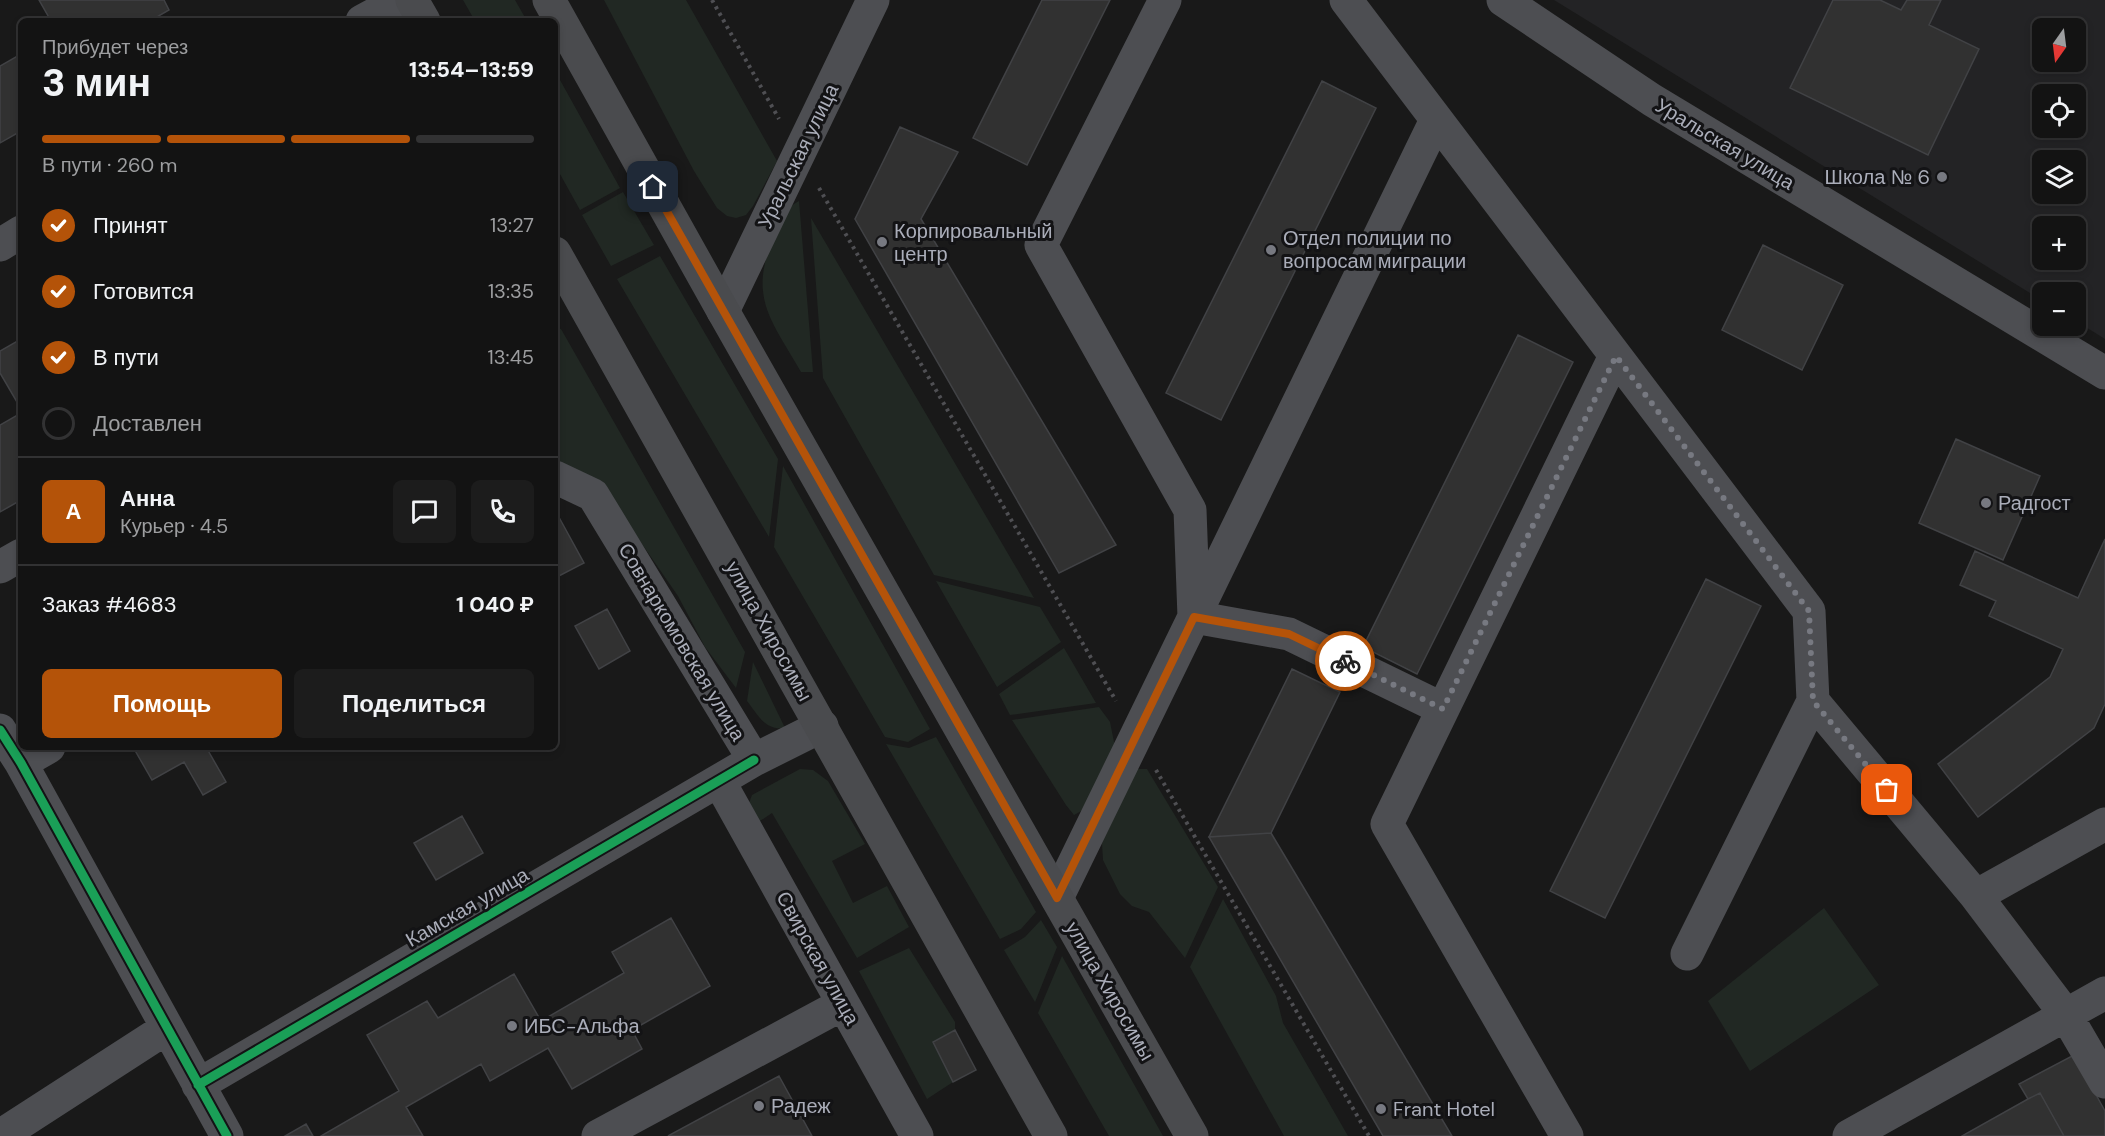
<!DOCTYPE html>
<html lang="ru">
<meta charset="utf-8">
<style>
:root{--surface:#131313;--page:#1c1c1c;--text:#f1f3f6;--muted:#9d9ea0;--line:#323233;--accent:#b45309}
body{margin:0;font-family:"DM Sans",sans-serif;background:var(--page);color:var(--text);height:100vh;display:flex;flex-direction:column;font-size:22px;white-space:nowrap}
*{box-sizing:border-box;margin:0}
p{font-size:20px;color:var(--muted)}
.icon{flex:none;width:33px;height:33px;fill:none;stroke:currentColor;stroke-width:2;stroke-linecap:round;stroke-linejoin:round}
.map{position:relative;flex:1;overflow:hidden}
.side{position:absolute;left:18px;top:18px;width:540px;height:732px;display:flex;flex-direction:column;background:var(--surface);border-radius:9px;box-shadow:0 3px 9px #0003,0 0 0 2px var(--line)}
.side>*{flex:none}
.needle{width:39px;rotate:194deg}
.tools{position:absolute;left:2032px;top:18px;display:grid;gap:12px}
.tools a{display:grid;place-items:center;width:54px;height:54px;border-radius:9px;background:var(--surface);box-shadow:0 3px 9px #0003,0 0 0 2px var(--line);font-size:30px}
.pin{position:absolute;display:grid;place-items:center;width:51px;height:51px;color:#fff;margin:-26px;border-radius:12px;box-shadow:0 3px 9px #0006}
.courier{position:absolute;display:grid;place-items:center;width:60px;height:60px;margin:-30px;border:4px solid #b45309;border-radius:50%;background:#fff;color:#222;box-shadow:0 2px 8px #0007}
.overview em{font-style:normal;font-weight:800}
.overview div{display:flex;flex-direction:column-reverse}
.overview{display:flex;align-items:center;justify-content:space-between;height:102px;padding:0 24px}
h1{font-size:39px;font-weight:800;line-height:45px}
.bar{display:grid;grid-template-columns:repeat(4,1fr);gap:9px 6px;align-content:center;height:72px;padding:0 24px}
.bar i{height:8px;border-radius:4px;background:var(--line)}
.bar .current{background:var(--accent)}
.bar p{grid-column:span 4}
.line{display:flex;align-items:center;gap:15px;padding:0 24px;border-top:2px solid var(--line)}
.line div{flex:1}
.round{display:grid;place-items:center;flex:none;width:63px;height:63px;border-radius:9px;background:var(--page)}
ol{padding:0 24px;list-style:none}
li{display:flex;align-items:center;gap:18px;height:66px}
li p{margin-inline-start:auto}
li .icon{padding:6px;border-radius:50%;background:var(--accent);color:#fff;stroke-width:4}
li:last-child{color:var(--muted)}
li i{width:33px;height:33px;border:3px solid var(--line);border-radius:50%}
.primary-button{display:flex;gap:12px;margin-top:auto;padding:12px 24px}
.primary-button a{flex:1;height:69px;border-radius:9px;background:var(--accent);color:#fff;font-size:24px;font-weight:800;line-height:69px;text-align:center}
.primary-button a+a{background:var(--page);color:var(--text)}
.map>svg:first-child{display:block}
.built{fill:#232325;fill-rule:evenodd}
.green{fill:#212823}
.building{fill:#313131;stroke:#414245;stroke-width:1.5}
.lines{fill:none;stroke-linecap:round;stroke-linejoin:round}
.path{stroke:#4f4f53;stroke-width:4;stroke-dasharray:3 4.5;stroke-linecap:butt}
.minor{stroke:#4d4e52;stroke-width:33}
.major{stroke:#4a4b4e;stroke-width:33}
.cycleway-casing{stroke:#131315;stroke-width:13}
.cycleway{stroke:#1a9f57;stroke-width:9}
.done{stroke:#777981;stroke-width:6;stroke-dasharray:0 10.8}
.route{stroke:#b45309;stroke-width:8}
.poi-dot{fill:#777981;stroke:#131315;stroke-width:2}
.labels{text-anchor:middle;stroke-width:6;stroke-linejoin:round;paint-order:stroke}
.street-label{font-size:20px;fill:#aaadb9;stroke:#131315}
.poi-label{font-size:20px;fill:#aaadb9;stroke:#131315;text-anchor:start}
</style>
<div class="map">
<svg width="2105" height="1136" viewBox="0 0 2105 1136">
<rect width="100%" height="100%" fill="#191919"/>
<path class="built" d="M1554,0h551v339l-29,-18v-29h-33v9zM2043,28h33v34h-33zM2043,94h33v34h-33zM2043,160h33v34h-33zM2043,226h33v34h-33z"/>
<path class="green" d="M463,0h52l12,21h-52z
M604,0h82l91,161 -24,45 -7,9 -10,3 -9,-2 -10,-8 -23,-37z
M555,71l65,117 -40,22 -25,-45z
M623,192l31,53 -43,21 -29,-51z
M799,201l14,171h-12c-30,-53 -54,-75 -26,-138 8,-17 7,-23 24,-33z
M811,218l223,380 -100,-23 -111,-197z
M660,256l118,203 -9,78 -152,-258z
M555,328l6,1 184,323 -9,36 -31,-41 -27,-51 -63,-91 -60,-44z
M783,466l147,263 -22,13 -23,-5 -111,-190z
M936,581l104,26 21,35 -64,45z
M1064,648l32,55 -86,12 -11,-21z
M753,662l32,66c-20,3 -27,-13 -38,-27z
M1099,707l11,15 5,25 -30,62 -11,6 -8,-10 -54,-85z
M936,737l100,175 -15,17 -21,10 -114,-195 23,4z
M800,769l13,1 15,11 37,63 -33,17 21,42 34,-17 22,41 -52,31 -85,-145 -21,14 -5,-16 6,-16z
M1137,769h10l71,118 -33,71 -36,-46 -17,-6 -12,-12 -17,-34 -1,-17z
M1223,899l53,97 7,27 65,113h-64l-94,-169z
M1824,908l55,77 -129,86 -42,-70z
M1041,920l16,27 -22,55 -31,-52 21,-13z
M909,948l46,74v8l-22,12 20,40 -26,17 -68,-128z
M1062,956l101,180h-54l-71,-123z"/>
<path class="building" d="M39,0h125l5,10 -19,11h-99z
M1042,0h68l-83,165 -54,-27z
M1833,0h47l21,10 6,-10h34l-12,25 50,24 -51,106 -138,-67z
M21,54v77l-21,12v-77z
M1322,81l54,27 -155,312 -55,-27z
M900,127l58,25 -37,67 195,326 -57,28 -204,-354z
M1763,245l80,40 -41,85 -80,-40z
M1518,335l55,27 -156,312 -54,-27z
M21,339v70l-21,-36v-22z
M21,413v87l-21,12v-87z
M1956,439l84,37 -37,84 -84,-37z
M555,510l29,53 -29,15z
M2105,539v165l-11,24 -116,89 -40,-53 112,-87 13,-28 -74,-33 7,-15 -36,-16 15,-34 103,47z
M1706,579l55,27 -156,312 -55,-27z
M607,609l23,42 -31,18 -24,-43z
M1292,669l48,23 -69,141 -62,4z
M133,747h73l20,35 -23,13 -19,-33 -32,18z
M462,816l21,37 -47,27 -22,-37z
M1271,833l181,303h-69l-174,-299z
M671,918l39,68 -78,44 10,19 -70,40 -24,-41 -58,33 -9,-17 -75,43 17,29h-102l78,-45 -32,-56 60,-34 11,17 76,-44 27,47 83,-48 -12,-21z
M955,1030l21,40 -23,12 -20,-40z
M2074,1055l31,56v25h-41l-24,-43 -12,6 -9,-15z
M779,1076l33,60h-144z
M2040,1093l24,43h-102l66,-37z
M306,1124l7,12h-28z"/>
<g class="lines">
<path class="path" d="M712,0l67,119
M819,188l297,513
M1156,770l213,366"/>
<path class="minor" d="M1346,0l463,611 4,90 163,195 129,-72
M1503,0l149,100 453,273
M362,21l39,-21
M1436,120l-242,497 95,17 154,75
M0,245l21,-13
M723,311l150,-311
M555,477l38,18 161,265 68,-34
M0,567l21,-12
M0,730l21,33 206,373
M21,763l28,-16
M719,781l198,355
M1976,896l90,119 39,67
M1057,898l137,-281 -4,-107 -149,-265 124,-245
M1687,954l126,-253
M198,1085l556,-325
M0,1136l167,-108
M598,1136l245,-132
M1567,1136l-180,-312 228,-468
M1849,1136l256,-143"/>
<path class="major" d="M412,0l12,21
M549,0l174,311 469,825
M555,253l496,883"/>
<defs>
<path id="cycleway" d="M0,730l21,33 206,373
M198,1085l556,-325"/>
</defs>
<use href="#cycleway" class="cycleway-casing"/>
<use href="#cycleway" class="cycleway"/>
</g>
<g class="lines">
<path class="done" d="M1345,661l98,48 173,-353 193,255 4,90 74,89"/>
<path class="route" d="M653,187l404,711 137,-281 95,17 56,27"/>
</g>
<g class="poi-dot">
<circle cx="1942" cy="177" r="6"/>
<circle cx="882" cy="242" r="6"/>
<circle cx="1271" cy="250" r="6"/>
<circle cx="1986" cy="503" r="6"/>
<circle cx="512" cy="1026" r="6"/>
<circle cx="759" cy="1106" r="6"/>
<circle cx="1381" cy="1109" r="6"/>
</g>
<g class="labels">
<g class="street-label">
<text transform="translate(1725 144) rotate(31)" y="7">Уральская улица</text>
<text transform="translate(798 156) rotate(-64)" y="7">Уральская улица</text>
<text transform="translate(769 631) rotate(61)" y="7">улица Хиросимы</text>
<text transform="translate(682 642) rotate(59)" y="7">Совнаркомовская улица</text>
<text transform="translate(467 907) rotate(-30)" y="7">Камская улица</text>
<text transform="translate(818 958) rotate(61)" y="7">Свирская улица</text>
<text transform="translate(1110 991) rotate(60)" y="7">улица Хиросимы</text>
</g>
<g class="poi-label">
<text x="1930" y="184" text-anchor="end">Школа № 6</text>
<text x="894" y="238">Корпировальный<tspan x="894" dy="23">центр</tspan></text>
<text x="1283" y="245">Отдел полиции по<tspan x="1283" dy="23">вопросам миграции</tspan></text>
<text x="1998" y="510">Радгост</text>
<text x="524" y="1033">ИБС-Альфа</text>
<text x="771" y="1113">Радеж</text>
<text x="1393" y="1116">Frant Hotel</text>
</g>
</g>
</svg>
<div class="tools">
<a><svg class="needle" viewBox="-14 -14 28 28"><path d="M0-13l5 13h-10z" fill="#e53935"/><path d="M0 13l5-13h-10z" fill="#9d9ea0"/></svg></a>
<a><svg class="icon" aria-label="locate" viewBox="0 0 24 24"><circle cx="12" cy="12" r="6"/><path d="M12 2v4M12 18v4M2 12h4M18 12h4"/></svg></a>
<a><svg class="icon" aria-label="layers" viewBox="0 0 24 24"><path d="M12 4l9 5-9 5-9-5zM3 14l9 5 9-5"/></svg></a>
<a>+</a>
<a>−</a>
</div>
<div class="pin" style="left:1887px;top:790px;background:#ea580c"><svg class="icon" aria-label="bag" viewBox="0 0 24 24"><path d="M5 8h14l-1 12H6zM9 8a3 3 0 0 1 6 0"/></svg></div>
<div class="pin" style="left:653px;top:187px;background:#1f2937"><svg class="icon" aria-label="home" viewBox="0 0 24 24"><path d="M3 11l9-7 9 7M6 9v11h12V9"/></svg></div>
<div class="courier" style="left:1345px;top:661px"><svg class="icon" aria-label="bike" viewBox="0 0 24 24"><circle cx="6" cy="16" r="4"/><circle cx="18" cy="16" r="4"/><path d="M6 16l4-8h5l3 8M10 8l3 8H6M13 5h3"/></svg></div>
<section class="side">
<div class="overview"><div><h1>3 мин</h1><p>Прибудет через</p></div><em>13:54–13:59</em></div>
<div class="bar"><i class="current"></i><i class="current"></i><i class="current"></i><i></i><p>В пути · 260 m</p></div>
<ol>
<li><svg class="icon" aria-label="check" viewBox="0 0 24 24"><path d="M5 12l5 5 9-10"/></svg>Принят<p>13:27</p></li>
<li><svg class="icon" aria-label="check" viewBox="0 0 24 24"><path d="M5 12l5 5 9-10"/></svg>Готовится<p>13:35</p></li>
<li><svg class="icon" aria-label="check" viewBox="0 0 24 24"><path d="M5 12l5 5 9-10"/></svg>В пути<p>13:45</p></li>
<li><i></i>Доставлен</li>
</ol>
<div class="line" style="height:108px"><b class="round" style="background:var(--accent);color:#fff">А</b><div><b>Анна</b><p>Курьер · 4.5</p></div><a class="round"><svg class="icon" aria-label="chat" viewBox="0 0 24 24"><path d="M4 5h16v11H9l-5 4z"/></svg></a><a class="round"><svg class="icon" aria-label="phone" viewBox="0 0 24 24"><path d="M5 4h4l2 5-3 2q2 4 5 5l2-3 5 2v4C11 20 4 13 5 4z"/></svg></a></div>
<div class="line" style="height:78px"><div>Заказ #4683</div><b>1 040 ₽</b></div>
<div class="primary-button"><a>Помощь</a><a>Поделиться</a></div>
</section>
</div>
